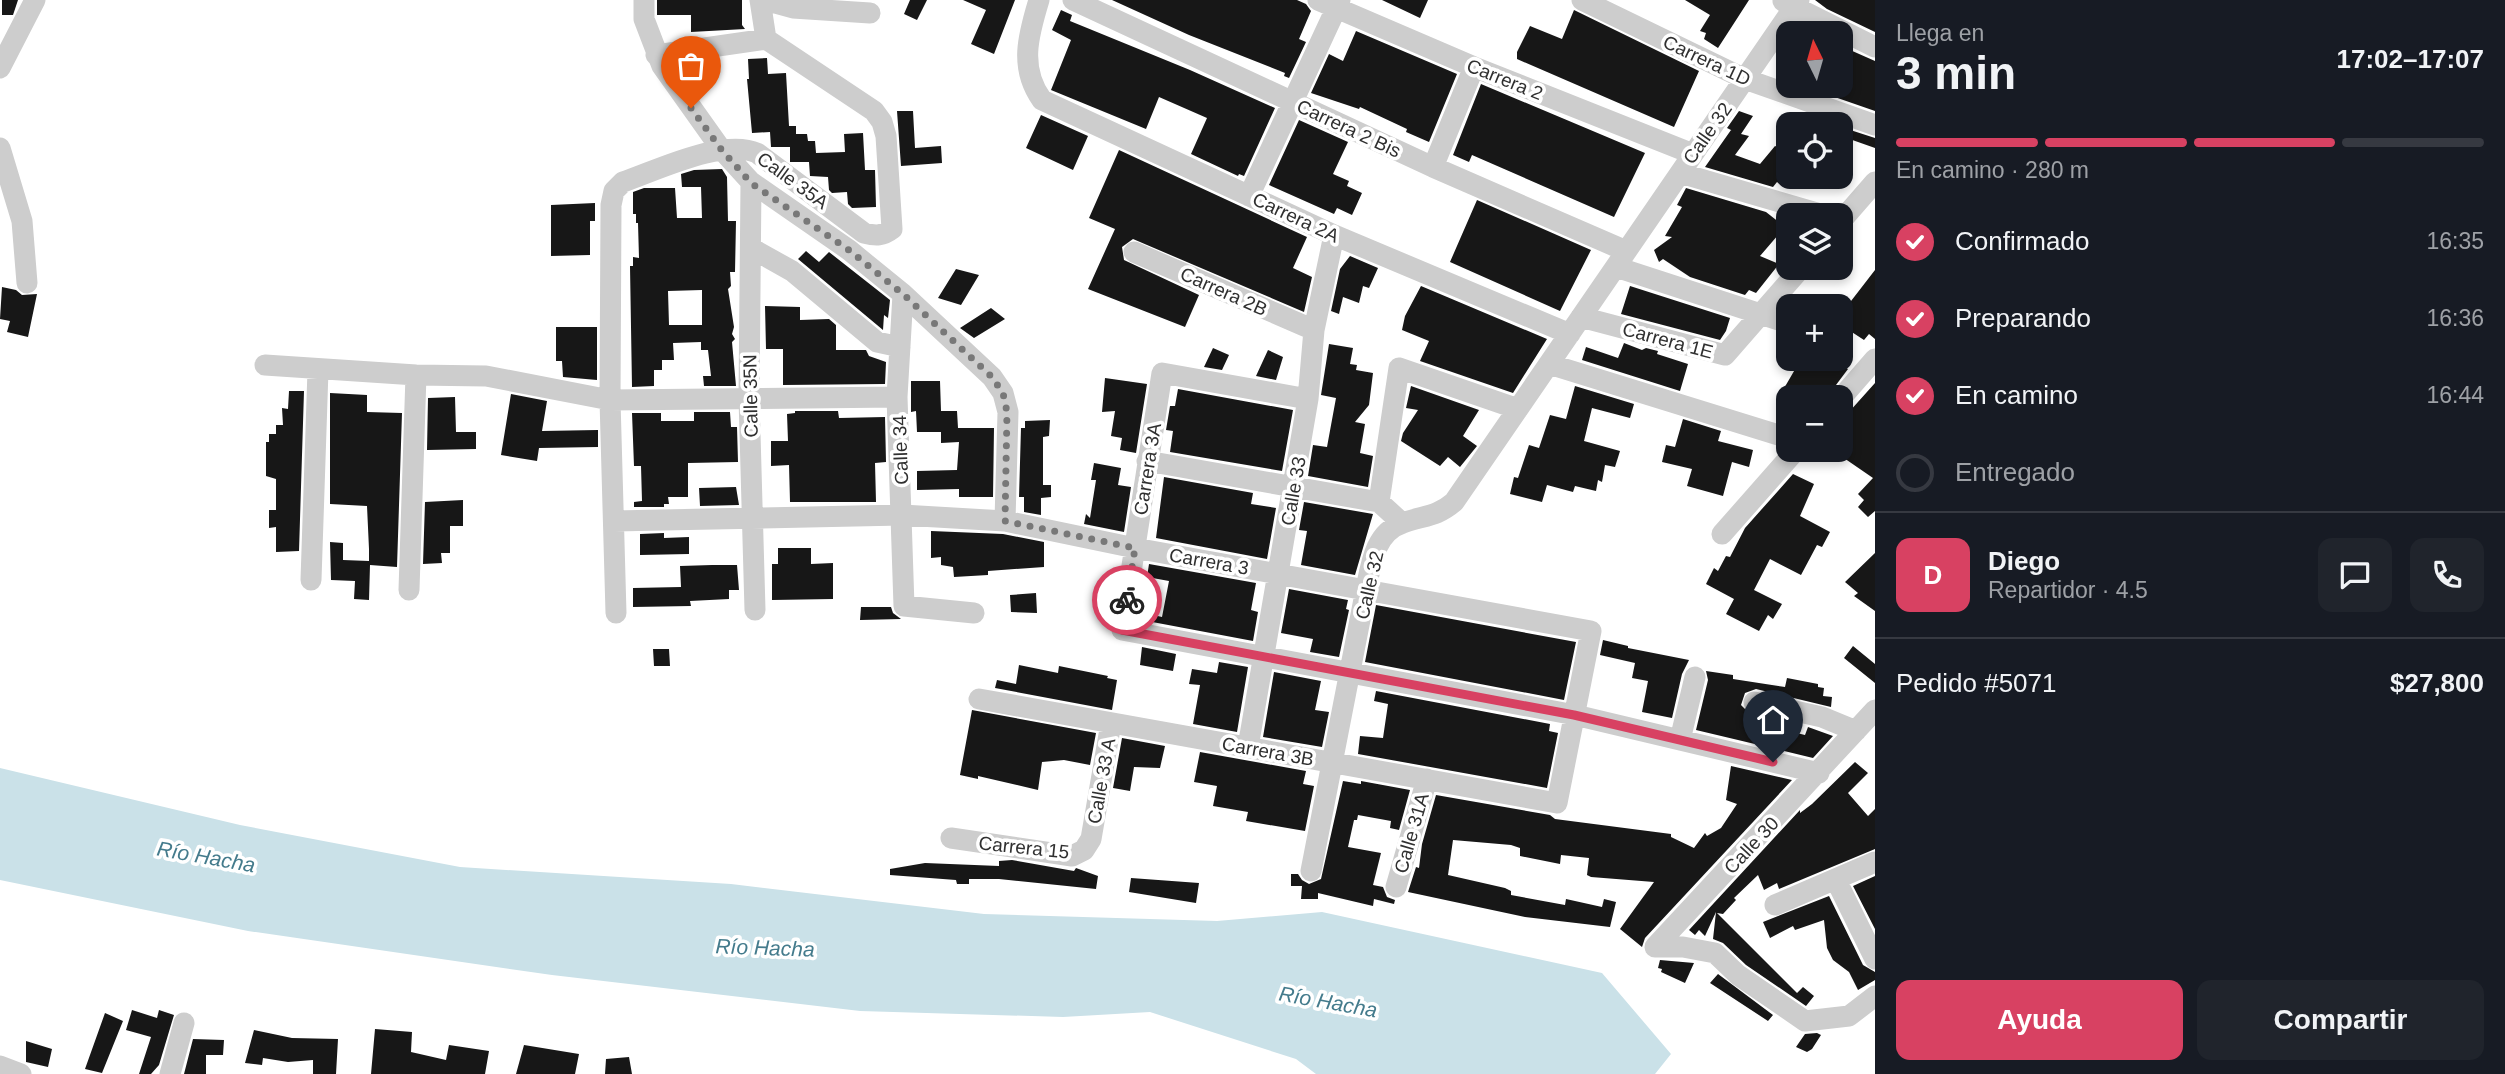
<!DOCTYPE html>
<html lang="es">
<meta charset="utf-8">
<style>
:root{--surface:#171b24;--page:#20242c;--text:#f1f3f6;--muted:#9ea1a6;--line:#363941;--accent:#d84162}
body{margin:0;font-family:Helvetica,sans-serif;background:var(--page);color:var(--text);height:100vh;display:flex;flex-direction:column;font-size:26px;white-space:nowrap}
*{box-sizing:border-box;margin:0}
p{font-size:23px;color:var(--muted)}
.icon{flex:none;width:38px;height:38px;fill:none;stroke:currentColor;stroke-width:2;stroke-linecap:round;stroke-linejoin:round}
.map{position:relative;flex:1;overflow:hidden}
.sheet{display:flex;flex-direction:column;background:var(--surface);width:630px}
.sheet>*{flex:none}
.needle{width:46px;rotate:355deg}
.buttons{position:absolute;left:1776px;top:21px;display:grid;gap:14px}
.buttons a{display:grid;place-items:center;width:77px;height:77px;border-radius:14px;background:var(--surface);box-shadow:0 4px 10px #0003;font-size:35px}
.pin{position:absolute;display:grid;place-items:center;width:60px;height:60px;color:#fff;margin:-72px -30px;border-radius:50% 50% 50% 0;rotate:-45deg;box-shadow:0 0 7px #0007}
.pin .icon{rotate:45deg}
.courier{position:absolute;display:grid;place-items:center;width:70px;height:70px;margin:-35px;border:5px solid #d84162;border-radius:50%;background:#fff;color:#222;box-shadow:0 2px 9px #0007}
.overview em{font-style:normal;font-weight:800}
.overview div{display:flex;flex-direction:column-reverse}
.overview{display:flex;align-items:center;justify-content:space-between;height:119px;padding:0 21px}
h1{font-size:46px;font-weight:800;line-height:52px}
.bar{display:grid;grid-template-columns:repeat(4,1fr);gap:10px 7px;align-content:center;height:84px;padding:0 21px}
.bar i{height:9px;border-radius:5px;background:var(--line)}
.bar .selected{background:var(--accent)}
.bar p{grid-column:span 4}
.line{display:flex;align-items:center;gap:18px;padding:0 21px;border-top:2px solid var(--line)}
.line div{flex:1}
.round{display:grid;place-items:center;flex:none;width:74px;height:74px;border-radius:14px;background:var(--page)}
ol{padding:0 21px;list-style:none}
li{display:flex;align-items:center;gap:21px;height:77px}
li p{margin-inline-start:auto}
li .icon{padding:7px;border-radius:50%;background:var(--accent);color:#fff;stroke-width:4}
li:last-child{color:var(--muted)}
li i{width:38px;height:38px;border:4px solid var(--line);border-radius:50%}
.cta{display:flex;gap:14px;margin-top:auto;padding:14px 21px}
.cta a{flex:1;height:80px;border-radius:14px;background:var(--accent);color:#fff;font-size:28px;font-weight:800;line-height:80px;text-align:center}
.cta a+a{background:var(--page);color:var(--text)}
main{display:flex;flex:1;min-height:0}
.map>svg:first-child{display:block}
.water{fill:#cae1e8}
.building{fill:#171717;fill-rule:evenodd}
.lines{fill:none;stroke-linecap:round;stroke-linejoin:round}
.minor{stroke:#cdcdcd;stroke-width:21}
.done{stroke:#787878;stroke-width:7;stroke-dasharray:0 12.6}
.route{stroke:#d84162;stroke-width:9}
.labels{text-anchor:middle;stroke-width:7;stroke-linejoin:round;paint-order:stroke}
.street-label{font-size:19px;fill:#303030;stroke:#fff}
.water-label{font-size:21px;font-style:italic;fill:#447b8c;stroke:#fff}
</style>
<main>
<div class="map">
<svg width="1875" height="1074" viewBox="0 0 1875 1074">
<rect width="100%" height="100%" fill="#fff"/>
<path class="water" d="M0,768l240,57 220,42 271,17 253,30 233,7 105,-9 280,61 69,81 -16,20h-339l-20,-15 -146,-47 -87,5 -203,-6 -308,-36 -304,-44 -248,-51z"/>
<path class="building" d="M2,0h16l-5,15h-11z
M657,0h85v25l3,4 -54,3v-17h-34z
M910,0h17l-10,20 -13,-6z
M963,0h52l-21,54 -23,-10 15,-34z
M1112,0h185l9,4 5,7 -12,28 7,3 -17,36 -5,-2 1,-3 -96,-38z
M1382,0h46l-8,18z
M1685,0h64l-31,48 -14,-9 2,-6 -6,-2 10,-16z
M1815,0h60v32l-48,-23z
M1061,10l11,5 -2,6 120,49 85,38 -31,68 -5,-2 -1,2 -47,-22 16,-36 -48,-21 -13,32 -95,-39 20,-50 -19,-10z
M1574,10l125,61 -25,56 -157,-68v-7l13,-26 32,13z
M1356,31l101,43 -28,68 -23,-10 1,-3 -47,-22 -1,2 -48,-16 18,-39 14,7z
M1841,46l34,15v50l-72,-25h38z
M767,58l1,16 18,-1 3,53h7v8h11l1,7h7l1,12 29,-1 -1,-18 19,-1 2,37h10l1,37 -24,1 -4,-4 -1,-12 -15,1 -3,-3 -1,-13 -18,-1 -1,-14h-19v-15h-19l-1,-15 -18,1 -5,-54h2l-1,-20z
M1481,84l164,69 -31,64 -142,-62 -3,7 -16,-7z
M897,111h16l2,37 26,-2 1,17 -41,3z
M1739,111l14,5 -12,18 8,2 -14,19 25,9 15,-18 13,5v27l-6,8 -5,-4 -4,5 -68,-20 26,-37 4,2 -8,-4z
M1041,115l47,21 -15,34 -47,-22z
M1299,120l49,22 -15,32 16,7 -2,5 15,7 -10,22 -15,-7 -3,6 -65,-29z
M1841,127l34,11v10l-34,-12z
M1119,150l188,87 -14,31 19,9 -8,35 -171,-73 -11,8 2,13 75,35 -14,32 -97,-38 27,-60 -26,-11z
M722,169l5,8 1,44h8l-1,51h-5l1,14 -3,3 6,38 -2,7 3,5 -3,3 4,44h-32l-1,-10h8l-3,-26h-7v-8l-28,1 1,17h-12v10h-8v16l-22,1 -2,-121h3v-9l6,1 -1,-35h-2v-9h-3v-22l11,-4h31l2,30h25l-1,-31h-19l-1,-13 13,-4zM702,290v35h-33l-1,-34z
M1686,188l80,24 19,15 -25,29 19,8 -23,29 -7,-3 -4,5 -55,-18 -27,-18 -4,3 -5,-12 18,-13 -7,-1 17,-29 -5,-2z
M1477,200l114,50 -31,61 -110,-49z
M595,203v18h-5v34l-39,1v-51z
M806,251l13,11 10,-10 61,48 -2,18 -4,-3 -1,15 -85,-71z
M1350,256l28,12 -9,20 -6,-2 -4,17 -16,-6 -4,17 -8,-3 9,-42z
M956,269l23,6 -18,30 -23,-7z
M1875,270v69l-6,-5 -5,6 -23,-15v-11z
M1421,286l126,53 -34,54 -93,-32 9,-20 -27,-11 3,-14z
M1630,286l100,32 -4,13 -6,9 -99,-26z
M2,287l14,3 6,5 15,-1 -9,43 -21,-5 3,-11 -10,-2z
M765,306l35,1v13l29,-1 7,6v25h30l3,6 17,6 -1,22 -102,1v-36h-17z
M991,308l14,11 -31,19 -14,-10z
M556,327h41v53l-34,-3 -1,-16h-6z
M1624,343l18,7 4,-2 12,3 -1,3 31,10 -8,27 -98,-31 4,-13 32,11z
M1329,344l24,4 -3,16 7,1 -1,5 17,3 -4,32 -14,17 10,2 -5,29 13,3 -5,31 -60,-11 5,-31 14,2 9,-49 -15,-3z
M1213,348l16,7 -7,15 -18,-3z
M1268,350l15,7 -7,23 -20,-4z
M1801,359h29l18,10 -21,28h-48z
M1105,378l42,6 -11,69 -16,-3 2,-12 -11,-2 4,-25 -13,1z
M911,381h29l1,30h16l1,17h36l-1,69h-34v-8l-42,1v-19l40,-1 2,-28 -18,1v-11h-24l-1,-21 -5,1z
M1875,383v128l-7,6 -10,-10 6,-7 -6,-6 15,-16 -32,-22v-45l8,1z
M1411,386l68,24 -16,26 14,10 -17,21 -12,-10 -8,9 -39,-25 2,-8 15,-23 -12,-2z
M1575,386l59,18 -4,14 -38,-10 -8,33 36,10 -5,16 -10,-2 -3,17 -4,-2 -2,11 -21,-5 -2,6 -26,-7 -5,17 -32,-8 4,-17 4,1 11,-33 10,3 11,-33 16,4z
M1178,389l115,21 -11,61 -112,-19 3,-21 -7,-1 4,-24h5z
M289,391h15l-5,160 -23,1v-25l-7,1v-18h7v-31l-10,-3v-34h3v-8h7v-9h7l-1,-17 6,1z
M330,393l37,2v17l35,1 -5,154 -27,-2 -1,35 -15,-1 1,-18 -24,-1 -1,-38 13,1v17l26,1v-12l-2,-43 -37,-2z
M511,394l36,7 -5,30 56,-1v17l-59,1 -2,13 -36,-6z
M455,397l1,35h20v17l-49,1 1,-52z
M795,411h43l1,7 46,-1 1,45 -11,1 1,39h-86l-1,-37 -18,1v-25h17l-1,-27 8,-1z
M694,412h36l1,15h6l1,35 -50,1v34h-20l1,7h-5v3h-30v-5l8,-1 -1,-35h-7l-2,-53h29v8h33z
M1683,419l38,12 -3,10 35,9 -4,17 -17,-5 -9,34 -36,-10 5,-17 -30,-7 4,-17 9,2z
M1050,420l-1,16 -6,1v48h8v12l-10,1v17l-17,-3v-15h-5l2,-69h4v-7z
M1094,463l27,5 -3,17 13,2 -7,45 -40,-8 2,-10 4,4 6,-38h-5z
M1793,474l21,10 -14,32 30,16 -8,15 -5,-2 -16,30 -31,-16 -16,31 28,14 -9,15 -5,-4 -9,16 -33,-17 8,-15 -28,-15 8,-16 4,3 8,-15 4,1 15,-29z
M1164,477l89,16 -2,11 25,4 -9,51 -111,-21z
M736,487l3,18 -39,1 -1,-18z
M463,500v26h-13v27h-9l1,10 -19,1 2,-62z
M1304,502l69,12 -18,61 -54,-10 6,-34 -8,-1z
M931,531l72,3 41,8v25l-56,4v4l-34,2 -1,-10 -12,-2v-8l-10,1z
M664,533v5l25,-1v17l-49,1v-21z
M778,548h33v16l22,-1v36l-61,1v-36h6z
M1875,553v58l-21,-15 4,-3 -13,-11z
M1149,564l107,19 -5,27 7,2 -5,29 -106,-20 2,-7 13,3 7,-36 -22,-4z
M712,565h25l2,25h-10v9l-39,2 1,5 -58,1v-19l48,-1 -1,-21z
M1289,589l59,11 -2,9 3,1 -10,47 -29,-5 3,-13 -32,-6z
M1036,593l1,20 -26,-1 -1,-17z
M1376,605l200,37 -12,58 -199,-38z
M861,607h30l2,6 8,6 -41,1z
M1603,640l25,6v2l61,12 -7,14 -10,44 -30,-6 6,-31 -16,-3 3,-15 -35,-8z
M1853,646l22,18v19l-31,-25z
M1142,647l34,7 -3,17 -33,-6z
M653,649h16l1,17h-16z
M1219,662l29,5 -11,65 -44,-8 7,-39 -11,-1 3,-15 25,4z
M1019,665l39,8 1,-7 49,10 -1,2 10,2 -5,30 -117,-22 2,-8 19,4z
M1706,671l27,4v4l52,8 2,-9 31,6v3l6,1 -1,8 9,1 -1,10 -75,-18 -11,4 -4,12 10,10 26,6 -1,7 29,7 3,-8 25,9 -20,22 -117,-28 12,-50z
M1274,672l47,9 -6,29 14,2 -7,35 -59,-10z
M1376,691l174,33 -1,7 9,2 -11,55 -189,-34 2,-18 23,2 5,-34 -14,-3z
M972,710l124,23 -6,32 -26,-5 -22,2 -4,28 -60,-14v3l-18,-4z
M1122,738l43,8 -5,22 -26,-1 -4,24 -17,-3z
M1200,752l106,19 -3,13 11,2 -9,45 -59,-10 2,-9 -35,-6 4,-20 -23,-4z
M1855,762l13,11 -20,20 20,23 7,-7v40l-96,40 -2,-6 -13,7 -6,-15 -24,23 2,2 -13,14 -6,-1 80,80 6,-6 11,9 -8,10 -60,-41 -23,-22 -10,-4 3,-27 -11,24 -6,-6 -4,5 -6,-5 111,-120v3l12,-9z
M1731,766l61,14 -147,158 -3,9 -22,-18 34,-47 -63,-5 -4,-2 2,-17 -28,-3 -1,9 -40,-8v-8l-9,-3 -58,-5 -5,35 57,13 6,3v4l54,10 1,-6 36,8 2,-8 12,3 -6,25 -85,-10 -117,-25 8,-25 3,1 3,-24 14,-49 114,20 5,4 116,15v3l23,11 11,-15 2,3 14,-8 16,-24 -11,-4z
M1343,781l18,3v-3l49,9 -11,40 -9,-2 1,-7 -33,-6 -1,5h-3l-6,27 33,6 -8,32 10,2 4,10 8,3 -1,4 -20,-5 -1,7 -55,-13v6h-17l1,-13h-11v-12h7l4,6 7,4 12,-5z
M1012,860l62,11 2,-3 22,8 -2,13 -97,-10h-30v5h-12l-1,-4 -66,-5v-6l35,-6 74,3v-5z
M1875,876v53l-22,-43z
M1131,878l68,5 -3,20 -67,-11z
M1829,896l34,69 12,7v8l-17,10 -9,-18 -16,-12 -6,-12 -3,-28 -29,10 -2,-4 -23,12 -7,-16z
M1660,960l34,3 -9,20 -24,-11 1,-3 -4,-1z
M1718,974l55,41 -5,6 -58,-38z
M132,1010l25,8 2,-8 15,5 -15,50 -8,9h-12l12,-37 -25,-7z
M105,1013l18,8 -21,52 -17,-4z
M375,1029l37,3 -1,20 35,8 3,-15 40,6 -4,23h-114z
M254,1030l38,8 46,1 -2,35h-23v-14l-25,2 -25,-4 -1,7 -17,-2z
M1817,1033l4,2 -9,14 -5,3 -11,-5 9,-13z
M193,1039l31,1 -1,15h-17v19h-22z
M26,1041l26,8 -4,18 -22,-5z
M524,1045l55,9 -4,20h-59z
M629,1057l3,17h-27l1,-15z"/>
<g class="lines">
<path class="minor" d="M644,0v19l18,47 59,83 30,33 98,68 54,44 89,83 11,16 5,19 -3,109
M764,0l29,8 77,5
M1039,0c-11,36 -20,68 3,100l292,135 236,99
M1073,0l360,167 193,84
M1318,0l156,67 219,87
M1582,0l163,79 130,46
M1783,1l92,46
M656,55l110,-16
M0,68l35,-68
M0,148l22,73 5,62
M1433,167l41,-100
M1680,173l144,42
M751,182l-2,216 6,212
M1249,196l91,-196
M1841,221l34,-39
M751,248l41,23 85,71 23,5
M1134,252l180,78
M1616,267l172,56
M903,294l-6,103 7,209 70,7
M1581,317l144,38 76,-87
M1549,364l239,74
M265,365l151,10 70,1 124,24 287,-3
M1841,398l34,-39
M1308,399l-146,-26 -40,257 453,85 244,58
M1147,461l232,41 23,21
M1379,502l20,-134 119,41
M614,521l288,-6 103,6 130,27 456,83 -34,172 -578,-104
M1722,534l74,-84
M311,580l7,-210
M409,590l7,-215
M616,613l-6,-213 1,-195 3,-14 9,-9c35,-12 100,-44 134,-29l107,80c12,3 19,3 28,-4l-6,-93 -4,-14 -8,-11 -108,-72 -6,-39
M1754,702l68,15 34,14
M1680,740l15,-63
M1248,747l60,-348 6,-69 20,-95
M951,838l121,18 12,-6 7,-11 20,-116
M1311,871l55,-282c5,-25 9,-57 37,-66 21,-8 32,-5 51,-21l345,-502
M1836,880l39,79
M1396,887l31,-108
M1775,905l100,-43
M1655,947l220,-237
M1655,947h28l32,6 23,22 67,46 44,-5 26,-20
M0,1066l21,8
M170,1074l14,-51"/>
</g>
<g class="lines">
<path class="done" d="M691,108l30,41 30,34 98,67 54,44 89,83 11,16 4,19 -2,109 130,27 -8,52"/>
<path class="route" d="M1127,600l-5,30 452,85 199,47"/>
</g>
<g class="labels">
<g class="street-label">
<text transform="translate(1707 60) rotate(25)" y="7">Carrera 1D</text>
<text transform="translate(1505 79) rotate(22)" y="7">Carrera 2</text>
<text transform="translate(1349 128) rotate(25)" y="7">Carrera 2 Bis</text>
<text transform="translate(1707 133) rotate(-55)" y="7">Calle 32</text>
<text transform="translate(793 180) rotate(36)" y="7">Calle 35A</text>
<text transform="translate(1296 217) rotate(25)" y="7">Carrera 2A</text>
<text transform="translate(1224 291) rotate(24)" y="7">Carrera 2B</text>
<text transform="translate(1668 340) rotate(15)" y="7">Carrera 1E</text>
<text transform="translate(750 396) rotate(-91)" y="7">Calle 35N</text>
<text transform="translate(900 450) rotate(-92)" y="7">Calle 34</text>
<text transform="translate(1147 469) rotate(-81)" y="7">Carrera 3A</text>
<text transform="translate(1293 491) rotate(-80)" y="7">Calle 33</text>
<text transform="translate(1209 561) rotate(10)" y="7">Carrera 3</text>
<text transform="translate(1369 585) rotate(-77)" y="7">Calle 32</text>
<text transform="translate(1268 751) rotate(10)" y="7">Carrera 3B</text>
<text transform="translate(1101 781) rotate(-80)" y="7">Calle 33 A</text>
<text transform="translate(1411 833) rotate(-74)" y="7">Calle 31A</text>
<text transform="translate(1751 845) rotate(-47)" y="7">Calle 30</text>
<text transform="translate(1024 847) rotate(6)" y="7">Carrera 15</text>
</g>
<g class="water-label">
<text transform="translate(206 857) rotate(10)" y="7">Río Hacha</text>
<text transform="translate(765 948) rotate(2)" y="7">Río Hacha</text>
<text transform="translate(1328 1002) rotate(10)" y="7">Río Hacha</text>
</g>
</g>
</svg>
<div class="buttons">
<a><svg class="needle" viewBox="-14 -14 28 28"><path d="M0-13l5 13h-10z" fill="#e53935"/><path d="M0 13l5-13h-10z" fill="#9ea1a6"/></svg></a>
<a><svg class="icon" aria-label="locate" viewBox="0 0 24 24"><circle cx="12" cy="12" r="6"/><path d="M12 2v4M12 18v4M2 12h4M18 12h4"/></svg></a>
<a><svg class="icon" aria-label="layers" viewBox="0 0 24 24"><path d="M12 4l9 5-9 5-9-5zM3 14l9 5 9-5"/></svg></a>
<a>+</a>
<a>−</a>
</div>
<div class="pin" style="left:691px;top:108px;background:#ea580c"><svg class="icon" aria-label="bag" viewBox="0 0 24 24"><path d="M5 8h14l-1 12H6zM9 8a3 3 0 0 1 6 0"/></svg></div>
<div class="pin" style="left:1773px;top:762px;background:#1f2937"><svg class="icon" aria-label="home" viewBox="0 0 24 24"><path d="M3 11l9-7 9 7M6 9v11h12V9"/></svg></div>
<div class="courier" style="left:1127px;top:600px"><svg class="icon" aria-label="bike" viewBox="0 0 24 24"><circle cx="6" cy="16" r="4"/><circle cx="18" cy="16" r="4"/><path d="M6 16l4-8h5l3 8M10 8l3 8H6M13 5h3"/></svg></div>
</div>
<section class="sheet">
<div class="overview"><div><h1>3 min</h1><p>Llega en</p></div><em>17:02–17:07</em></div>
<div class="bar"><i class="selected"></i><i class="selected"></i><i class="selected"></i><i></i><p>En camino · 280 m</p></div>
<ol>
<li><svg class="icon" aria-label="check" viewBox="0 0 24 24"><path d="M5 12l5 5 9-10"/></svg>Confirmado<p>16:35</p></li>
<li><svg class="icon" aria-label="check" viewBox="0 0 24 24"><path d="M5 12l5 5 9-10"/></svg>Preparando<p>16:36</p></li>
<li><svg class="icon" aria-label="check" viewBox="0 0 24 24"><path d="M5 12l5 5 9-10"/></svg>En camino<p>16:44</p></li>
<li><i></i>Entregado</li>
</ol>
<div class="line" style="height:126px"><b class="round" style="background:var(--accent);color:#fff">D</b><div><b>Diego</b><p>Repartidor · 4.5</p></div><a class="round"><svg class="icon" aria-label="chat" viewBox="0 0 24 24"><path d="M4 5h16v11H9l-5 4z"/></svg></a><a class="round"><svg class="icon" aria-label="phone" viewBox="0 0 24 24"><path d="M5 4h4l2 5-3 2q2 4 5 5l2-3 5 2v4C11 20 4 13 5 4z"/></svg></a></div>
<div class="line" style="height:91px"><div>Pedido #5071</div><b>$27,800</b></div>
<div class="cta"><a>Ayuda</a><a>Compartir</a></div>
</section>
</main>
